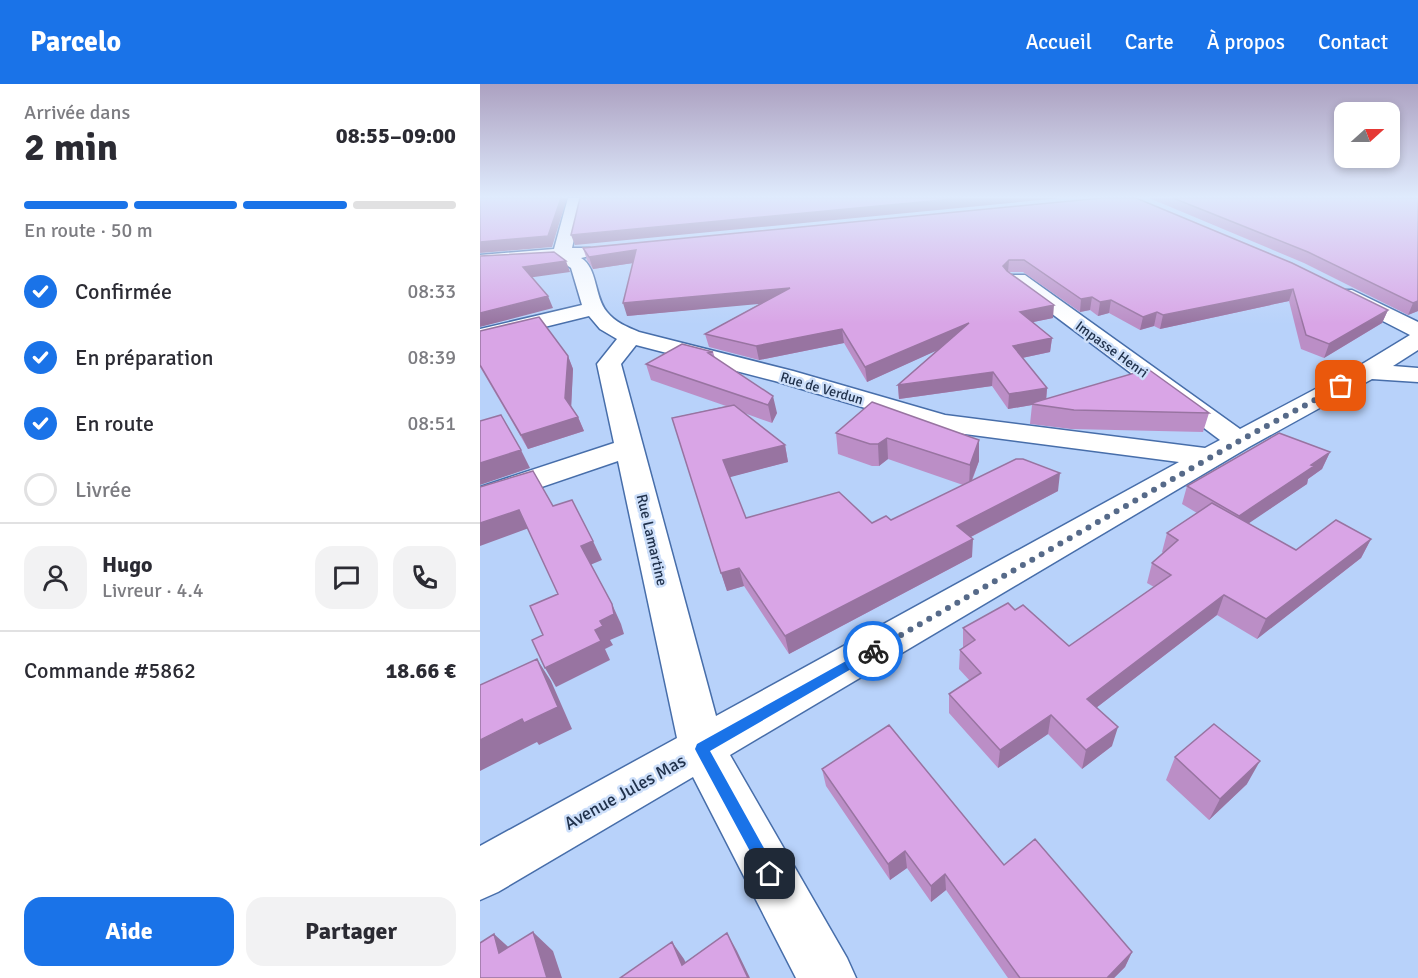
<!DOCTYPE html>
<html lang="fr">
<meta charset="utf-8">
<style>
:root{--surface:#fff;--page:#f2f2f3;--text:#2b2b33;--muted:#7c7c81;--line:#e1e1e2;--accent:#1a73e8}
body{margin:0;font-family:Signika,sans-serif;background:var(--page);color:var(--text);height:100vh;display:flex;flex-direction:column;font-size:22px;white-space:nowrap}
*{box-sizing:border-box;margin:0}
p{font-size:20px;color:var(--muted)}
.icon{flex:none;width:33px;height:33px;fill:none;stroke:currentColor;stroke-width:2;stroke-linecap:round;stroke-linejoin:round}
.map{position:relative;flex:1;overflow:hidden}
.panel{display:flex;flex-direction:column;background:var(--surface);width:480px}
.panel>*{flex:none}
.needle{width:39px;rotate:69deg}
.buttons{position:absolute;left:854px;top:18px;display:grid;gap:12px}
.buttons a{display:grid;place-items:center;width:66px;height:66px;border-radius:12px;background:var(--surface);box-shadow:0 3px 9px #0003;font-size:30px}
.pin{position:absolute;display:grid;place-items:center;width:51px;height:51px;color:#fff;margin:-26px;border-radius:12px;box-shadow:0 3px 9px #0006}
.courier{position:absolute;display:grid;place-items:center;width:60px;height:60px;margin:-30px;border:4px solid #1a73e8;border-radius:50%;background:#fff;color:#222;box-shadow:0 2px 8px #0007}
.summary em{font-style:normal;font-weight:800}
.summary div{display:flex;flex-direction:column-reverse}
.summary{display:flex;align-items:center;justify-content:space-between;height:102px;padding:0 24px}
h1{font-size:39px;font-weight:800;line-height:45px}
.bar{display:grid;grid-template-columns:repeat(4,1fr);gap:9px 6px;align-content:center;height:72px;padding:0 24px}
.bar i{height:8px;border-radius:4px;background:var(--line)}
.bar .current{background:var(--accent)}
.bar p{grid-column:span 4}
.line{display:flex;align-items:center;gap:15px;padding:0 24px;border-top:2px solid var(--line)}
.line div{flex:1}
.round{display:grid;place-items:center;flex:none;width:63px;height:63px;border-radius:18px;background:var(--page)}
ol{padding:0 24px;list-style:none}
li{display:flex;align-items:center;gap:18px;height:66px}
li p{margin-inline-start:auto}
li .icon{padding:6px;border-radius:50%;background:var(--accent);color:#fff;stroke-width:4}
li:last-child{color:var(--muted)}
li i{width:33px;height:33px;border:3px solid var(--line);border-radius:50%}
.button{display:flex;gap:12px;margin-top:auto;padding:12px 24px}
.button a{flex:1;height:69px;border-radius:18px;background:var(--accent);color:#fff;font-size:24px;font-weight:800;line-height:69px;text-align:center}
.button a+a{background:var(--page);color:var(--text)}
header{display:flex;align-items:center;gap:36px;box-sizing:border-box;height:84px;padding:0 30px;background:var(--accent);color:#fff}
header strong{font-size:28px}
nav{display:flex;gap:33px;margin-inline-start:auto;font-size:21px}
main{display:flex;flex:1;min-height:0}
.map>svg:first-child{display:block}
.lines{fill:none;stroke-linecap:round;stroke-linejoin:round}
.street-casing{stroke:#476eaa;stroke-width:3}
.street{fill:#fff;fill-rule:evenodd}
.wall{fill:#bb8ec6}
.shaded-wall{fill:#9874a1}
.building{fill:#d9a5e6;stroke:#9874a1;stroke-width:1.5}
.route{fill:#1a73e8}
.done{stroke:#566a89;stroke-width:6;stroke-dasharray:0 10.8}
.labels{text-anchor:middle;stroke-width:5;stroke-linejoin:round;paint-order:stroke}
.far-street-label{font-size:14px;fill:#21324c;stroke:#cddffa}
.street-label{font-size:15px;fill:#21324c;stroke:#cddffa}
.near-street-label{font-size:18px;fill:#21324c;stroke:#cddffa}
</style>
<header>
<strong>Parcelo</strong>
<nav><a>Accueil</a><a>Carte</a><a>À propos</a><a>Contact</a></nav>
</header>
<main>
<section class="panel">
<div class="summary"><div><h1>2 min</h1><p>Arrivée dans</p></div><em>08:55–09:00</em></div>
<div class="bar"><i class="current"></i><i class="current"></i><i class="current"></i><i></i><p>En route · 50 m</p></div>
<ol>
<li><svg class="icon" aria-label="check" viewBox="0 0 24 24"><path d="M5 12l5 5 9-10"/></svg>Confirmée<p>08:33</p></li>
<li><svg class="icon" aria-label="check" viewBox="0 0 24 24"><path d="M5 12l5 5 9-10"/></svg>En préparation<p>08:39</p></li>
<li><svg class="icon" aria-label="check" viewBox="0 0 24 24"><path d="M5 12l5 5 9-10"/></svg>En route<p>08:51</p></li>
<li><i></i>Livrée</li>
</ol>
<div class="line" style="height:108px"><a class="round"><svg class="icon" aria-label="person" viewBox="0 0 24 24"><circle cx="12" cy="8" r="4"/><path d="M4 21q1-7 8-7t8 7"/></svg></a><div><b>Hugo</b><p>Livreur · 4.4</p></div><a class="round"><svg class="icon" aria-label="chat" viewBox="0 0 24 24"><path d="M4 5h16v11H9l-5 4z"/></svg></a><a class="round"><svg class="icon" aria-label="phone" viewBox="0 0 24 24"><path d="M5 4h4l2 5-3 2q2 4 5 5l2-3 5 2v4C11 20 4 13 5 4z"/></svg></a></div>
<div class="line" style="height:78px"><div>Commande #5862</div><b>18.66 €</b></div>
<div class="button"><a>Aide</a><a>Partager</a></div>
</section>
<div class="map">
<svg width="938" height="894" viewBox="0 0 938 894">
<rect width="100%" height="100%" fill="#b8d2fa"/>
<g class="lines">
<defs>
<path id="street" d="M88,114h15l-11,50h18l3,4 -3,4 -9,2c17,10 13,39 26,54 8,10 20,15 32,20l154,39 152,44 260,33 15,-8 -209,-157 -3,-4 3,-4h14l215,154 119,-63 51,-31 -72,-37 -3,-4 3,-4h14l66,32v28l-25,16 25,2v14l-46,-3 -123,68 -519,308 117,203 9,20h-60l-103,-201 -195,115 -18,8v-54l197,-108 -59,-277 -138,47v-21l134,-44 -17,-79 20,-25 -17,-10 -11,-13 -109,27v-14l102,-24 -11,-37 -12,-8 -79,5v-10l74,-6zM156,261l139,36 167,50 237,31 -463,254 -95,-352z"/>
</defs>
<use href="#street" class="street-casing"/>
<use href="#street" class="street"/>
</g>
<path class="wall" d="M622,114l286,112 -6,13 -58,35 -23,-9 -12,-48 -129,28 -6,-3 -14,4 -31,-17 -11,3 -8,-6 -10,2 -57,-40h-15l45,46 -20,4 19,16 -2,14 -28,6 25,30 -1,10 163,15 -6,19 -132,-3 -41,-5 2,-19 -24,4 -16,-23 -93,13 -1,-14 39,-35 -70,32 -23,-39 -85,17 -50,-13 -4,-13 56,-31 -134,13 6,-53 -40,6 -6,-9 -4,-12z
M669,114h269v113l-10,4 -104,-52z
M0,247l88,25 5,13 -2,37 7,11 6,14 -56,18 -48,-82z
M233,268l2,6 62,55 -5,10 -28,-10 41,32 3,17 -59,15 17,41 126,5 19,-3 72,-35 -75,-26 -9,7h-7l-34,-12 -2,-21 143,7v21l-7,20 86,10 -87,46 1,20 -183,97 -45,-68 -17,5 -55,-173 54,-12 -75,-26 -5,-16z
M850,368l-8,17 -14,10 -1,5 -59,39 48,27 75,-11 -10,19 -104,81 -40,-24 -120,92 15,39 -30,23 -34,-35 -50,34 -49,-55v-19l21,-13 -11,-12 1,-19 3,-2v-20l52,-18 54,36 85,-59 -7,-4 5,-20 11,-10 -1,-1 5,-19 30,-20 -15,-9 5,-18z
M695,673l72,27 -38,36 -43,-40z
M342,685l182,96 128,87 -7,15 -11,11h-106l-62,-88 -15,12 -24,-34 -17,12 -64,-94z"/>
<path class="shaded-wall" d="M81,114h6l-15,49 -72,6v-11z
M483,114h98l-486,47 -4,-10z
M156,166l4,12 -47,7 -4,-12z
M529,176l-1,12 -5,-6z
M86,177l4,11 -43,6 -4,-11z
M310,204l2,13 -165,15 -4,-13z
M813,205l-4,12 -129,28 3,-14z
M68,212l5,12 -73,19v-14z
M612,213l-2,13 -10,2 1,-13z
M631,216l-2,13 -11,3 2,-14z
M938,217v10l-10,4 5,-12z
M574,221l-1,13 -34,7 1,-13z
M908,226l-6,13 -58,35 5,-14z
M677,228l-3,14 -14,4 3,-13z
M489,239v13l-102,46 -2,-15z
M362,245l2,14 -85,17 -3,-14z
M572,254l-2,14 -38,8 1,-14z
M88,272l5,13 -2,42 -6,-13z
M513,288l-1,14 -93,13 -1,-14z
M567,304l-1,15h-14v2l-24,4 1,-15z
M293,312l4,17 -5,10 -4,-18z
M98,333l6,14 -56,18 -7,-14z
M407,354l1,21 -9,7 -1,-22z
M499,356v21l-10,26 1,-22z
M305,361l3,17 -61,16 -4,-18z
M41,366l9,18 -50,17v-22z
M850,368l-8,17 -14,10 -1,5 -74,50 6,-18z
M580,389l-2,18 -101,53v-18z
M39,426l10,18 -49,18v-23z
M493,455l-1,18 -183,97 -4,-18z
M891,455l-10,19 -104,81 9,-20z
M113,457l9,19 -12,5 -9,-19z
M259,484l5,18 -17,5 -6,-18z
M744,511l-7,20 -134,103 4,-19z
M132,520l9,20 3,10 -14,6 3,5 -8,4 5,11 -54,27 -11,-19 50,-38z
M57,575l14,22 21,48 -33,16 -2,-3 -57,29v-31z
M571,631l-3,19 -50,34 2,-18z
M638,643l-6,19 -30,23 4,-19z
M780,677l-13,23 -38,36 11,-21z
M425,767l2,17 -17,12 -2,-16z
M465,790l1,16 -15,12v-16z
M53,848l20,19 9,27h-15z
M247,849l10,18 13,27h-2z
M14,850l21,19h-16z
M192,858l12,17 9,19 -11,-13z
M652,868l-7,15 -11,11h-7z"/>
<path class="building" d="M0,114h81l-13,38 -68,6z
M100,114h383l-392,37z
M622,114h34l156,65 96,47 -59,34 -23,-9 -13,-46 -130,26 -6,-3 -14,5 -32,-17 -11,2 -8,-5 -11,2 -57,-39h-15l-6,6 4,5 47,34 -34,7 32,26 -39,8 34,42 -38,6 -16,-22 -95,13 71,-62 -104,44 -23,-38 -86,17 -51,-12 85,-46 -167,15 13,-53 -47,7 -6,-9z
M693,114h245v103l-5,2 -105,-51z
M74,168l12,9 -43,6 25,29 -68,17v-57z
M59,233l29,39 -3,42 13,19 -57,18 -41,-70v-34z
M202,260l31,8 -5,1 65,43 -5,9 -122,-41z
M668,285l61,44 -135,-3 -42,-6v-1z
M392,318l107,38 -9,25 -83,-27 -9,6h-8l-34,-11z
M254,321l51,40 -62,15 23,58 93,-26 33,31 14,-7 5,4 125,-61h7l37,14 -103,53 16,13 -188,97 -46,-68 -18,5 -49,-155z
M21,331l20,35 -41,13v-42z
M799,349l51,19 -19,13 3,1 -75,50 -52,-30z
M53,387l20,35 19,-6 21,41 -12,5 31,58 2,10 -14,7 3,5 -8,4 6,11 -56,27 -13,-28 11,-5 -13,-29 28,-12 -39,-84 -39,13v-36z
M732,419l84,47 40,-30 35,19 -105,80 -42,-24 -137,104 31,28 -32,23 -35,-35 -51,35 -51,-56 32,-21 -21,-23 15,-10 -12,-12 45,-25 7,7 8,-5 46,41 102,-71 -19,-12 26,-23 -11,-7z
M57,575l21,48 -34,16 -2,-4 -42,21v-55z
M734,640l46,37 -40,38 -45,-42z
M409,641l115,140 31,-26 97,113 -25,26h-87l-75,-104 -14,12 -26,-35 -17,13 -66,-95z
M53,848l14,46h-67v-35l14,-9 5,19z
M247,849l21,45h-128l52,-36 10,23z"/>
<linearGradient id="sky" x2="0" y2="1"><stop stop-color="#aca1c1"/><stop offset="0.47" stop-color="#dfebfd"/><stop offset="1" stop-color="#dfebfd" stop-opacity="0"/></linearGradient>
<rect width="938" height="240" fill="url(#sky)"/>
<path class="route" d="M393,562l6,5 -2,3 -167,97 65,117 3,6 -3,5 -5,2 -5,-2 -68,-126 -2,-4 2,-5z"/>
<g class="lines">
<path class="done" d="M393,567l366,-210 102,-55"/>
</g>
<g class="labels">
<g class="far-street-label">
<text transform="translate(632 265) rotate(36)" y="5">Impasse Henri</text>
<text transform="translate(342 304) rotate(16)" y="5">Rue de Verdun</text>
</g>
<g class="street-label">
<text transform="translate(172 456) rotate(77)" y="5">Rue Lamartine</text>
</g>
<g class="near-street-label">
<text transform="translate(145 708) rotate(-29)" y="6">Avenue Jules Mas</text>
</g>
</g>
</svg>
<div class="buttons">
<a><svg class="needle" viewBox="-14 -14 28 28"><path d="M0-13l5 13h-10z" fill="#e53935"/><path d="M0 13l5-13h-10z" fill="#7c7c81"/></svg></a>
</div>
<div class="pin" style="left:861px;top:302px;background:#ea580c"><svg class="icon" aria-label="bag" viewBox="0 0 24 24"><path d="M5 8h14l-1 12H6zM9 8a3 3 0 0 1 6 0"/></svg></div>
<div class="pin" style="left:290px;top:790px;background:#1f2937"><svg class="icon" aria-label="home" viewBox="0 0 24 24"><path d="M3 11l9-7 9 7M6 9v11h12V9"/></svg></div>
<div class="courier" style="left:393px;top:567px"><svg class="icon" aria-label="bike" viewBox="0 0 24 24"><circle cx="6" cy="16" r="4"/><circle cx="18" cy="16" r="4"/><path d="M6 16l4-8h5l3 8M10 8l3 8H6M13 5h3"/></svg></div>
</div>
</main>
